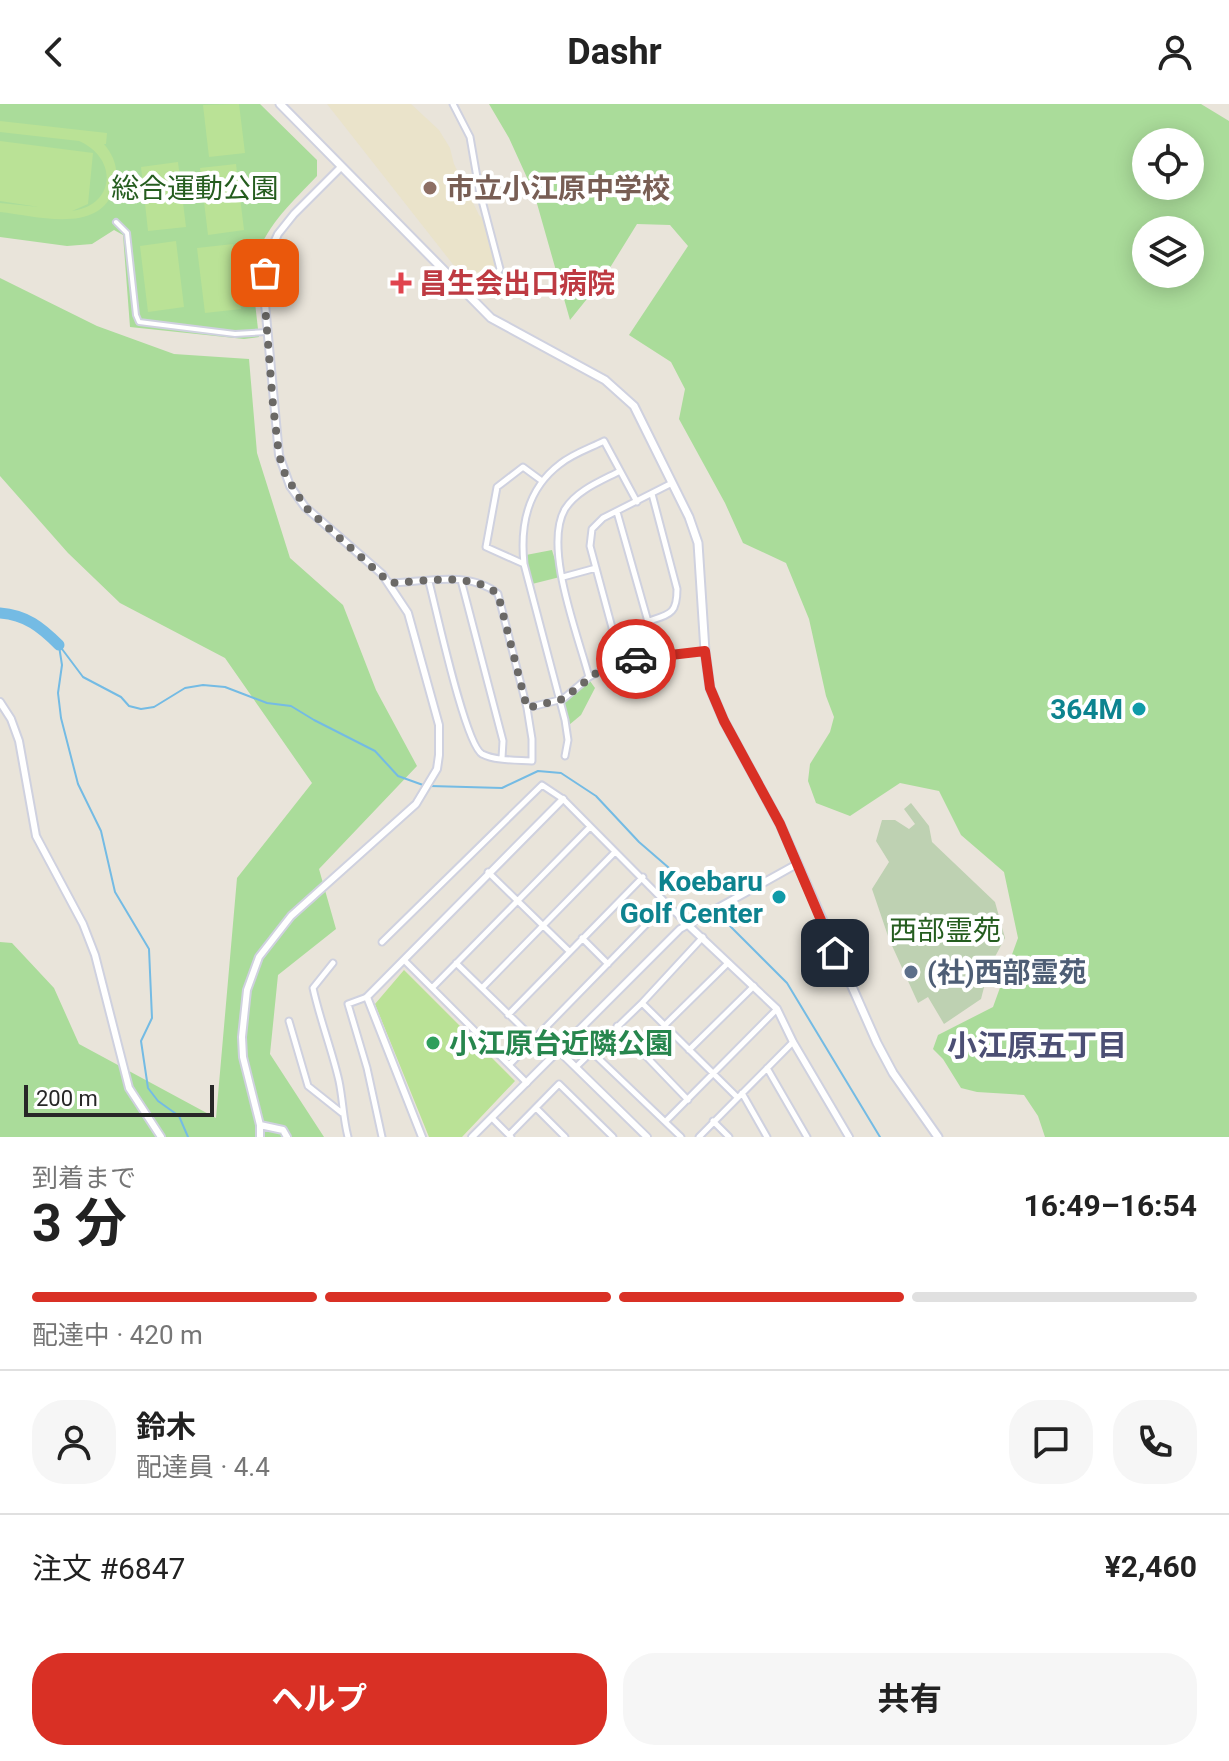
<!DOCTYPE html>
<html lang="ja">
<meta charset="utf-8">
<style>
:root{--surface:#fff;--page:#f6f6f6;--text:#222;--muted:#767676;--line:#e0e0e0;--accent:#d93025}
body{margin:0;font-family:Roboto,"Noto Sans JP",sans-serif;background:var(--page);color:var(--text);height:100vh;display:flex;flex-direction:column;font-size:30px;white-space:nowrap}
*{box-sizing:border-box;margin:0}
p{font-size:26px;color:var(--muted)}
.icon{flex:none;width:44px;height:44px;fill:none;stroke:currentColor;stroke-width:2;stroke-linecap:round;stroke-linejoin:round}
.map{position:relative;height:1033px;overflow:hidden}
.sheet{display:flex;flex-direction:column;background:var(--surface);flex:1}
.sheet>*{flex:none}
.buttons{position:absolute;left:1132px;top:24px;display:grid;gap:16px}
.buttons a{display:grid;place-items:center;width:72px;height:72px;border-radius:50%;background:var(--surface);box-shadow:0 4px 20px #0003;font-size:40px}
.scale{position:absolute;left:24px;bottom:20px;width:190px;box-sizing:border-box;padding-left:8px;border:4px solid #272727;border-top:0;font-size:22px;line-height:28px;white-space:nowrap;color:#272727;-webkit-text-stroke:6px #fff;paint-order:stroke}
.pin{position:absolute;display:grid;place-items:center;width:68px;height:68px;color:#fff;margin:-34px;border-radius:16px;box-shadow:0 4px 12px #0006}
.courier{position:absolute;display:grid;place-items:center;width:80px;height:80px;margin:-40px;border:6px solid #d93025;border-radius:50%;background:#fff;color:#222;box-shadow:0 2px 10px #0007}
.overview em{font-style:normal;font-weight:700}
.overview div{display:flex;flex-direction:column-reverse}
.overview{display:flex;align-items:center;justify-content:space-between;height:136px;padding:0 32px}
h1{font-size:52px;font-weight:700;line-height:60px}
.bar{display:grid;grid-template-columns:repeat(4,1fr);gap:12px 8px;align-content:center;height:96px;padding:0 32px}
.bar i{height:10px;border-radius:6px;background:var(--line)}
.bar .selected{background:var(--accent)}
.bar p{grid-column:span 4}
.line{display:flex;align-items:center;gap:20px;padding:0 32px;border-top:2px solid var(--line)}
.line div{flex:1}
.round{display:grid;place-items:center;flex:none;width:84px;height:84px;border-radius:32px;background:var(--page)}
.action{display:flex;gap:16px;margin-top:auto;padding:16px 32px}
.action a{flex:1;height:92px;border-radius:32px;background:var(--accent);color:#fff;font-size:32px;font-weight:700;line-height:92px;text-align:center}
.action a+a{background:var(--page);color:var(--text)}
header{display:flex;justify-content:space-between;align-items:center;height:104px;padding:0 32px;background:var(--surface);font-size:36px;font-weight:700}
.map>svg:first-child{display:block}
.education{fill:#eae3ca}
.green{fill:#aadc9a;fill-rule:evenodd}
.cemetery{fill:#bed1b2}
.pitch{fill:#bae296}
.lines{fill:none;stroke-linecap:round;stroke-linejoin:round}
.stream{stroke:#74bbe4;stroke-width:2}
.river{stroke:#74bbe4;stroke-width:11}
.pedestrian-casing{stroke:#cfd1df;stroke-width:8}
.minor-casing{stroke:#cfd1df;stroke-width:9}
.tertiary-casing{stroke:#cfd1df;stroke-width:10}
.secondary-casing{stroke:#cfd1df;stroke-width:11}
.pedestrian{stroke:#fff;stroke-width:4}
.minor{stroke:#fff;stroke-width:5}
.tertiary{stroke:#fff;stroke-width:6}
.secondary{stroke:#fff;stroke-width:7}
.done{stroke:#6b6966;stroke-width:8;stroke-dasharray:0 14.4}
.route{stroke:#d93025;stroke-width:10}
.education-dot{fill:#8d6e63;stroke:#fff;stroke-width:3}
.health-dot{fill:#e0444e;stroke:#fff;stroke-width:3}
.culture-dot{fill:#0f9aa8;stroke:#fff;stroke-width:3}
.service-dot{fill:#5c6f8a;stroke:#fff;stroke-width:3}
.leisure-dot{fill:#2e9e5b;stroke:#fff;stroke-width:3}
.labels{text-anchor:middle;stroke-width:8;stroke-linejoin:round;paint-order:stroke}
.park-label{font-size:28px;fill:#255d1f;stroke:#fff}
.education-label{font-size:28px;font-weight:bold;fill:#785e54;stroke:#fff;text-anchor:start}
.health-label{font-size:28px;font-weight:bold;fill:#be3a42;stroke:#fff;text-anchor:start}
.culture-label{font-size:28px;font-weight:bold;fill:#0d838f;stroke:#fff;text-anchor:end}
.service-label{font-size:28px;font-weight:bold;fill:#4e5e75;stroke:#fff;text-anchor:start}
.leisure-label{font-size:28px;font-weight:bold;fill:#27864d;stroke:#fff;text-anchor:start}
.neighbourhood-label{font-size:30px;font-weight:bold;fill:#4c4f74;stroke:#fff}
</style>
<header><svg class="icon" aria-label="back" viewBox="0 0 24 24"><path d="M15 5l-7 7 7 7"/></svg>Dashr<svg class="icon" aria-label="person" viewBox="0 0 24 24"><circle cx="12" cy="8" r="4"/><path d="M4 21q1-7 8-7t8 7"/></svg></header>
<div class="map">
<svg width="1229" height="1033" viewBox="0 0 1229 1033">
<rect width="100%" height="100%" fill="#e9e4da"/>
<path class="education" d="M327,0h84l28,26 11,18 4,16 25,51 8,8 9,45 -4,5 -33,-1z"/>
<path class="green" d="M0,0h260l57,56v16c-28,30 -64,60 -63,105 0,18 3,38 5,56l-15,2 -114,-12 -7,-92 -9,-5 -22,14 -25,2 -67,-9z
M489,0h712l28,17v1016h-184l-7,-21 -14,-21 -47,-3 -16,-4 -18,-29 -10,-10 5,-14 55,-28 25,-69 -14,-66 -43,-37 -22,-44 -39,-8 -50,33 -34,-13 -8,-22 2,-17 20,-32 4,-15 -8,-21 -17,-77 -23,-56 -43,-20 -18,-40 -46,-84 6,-30 -14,-27 -42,-27 59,-89 -18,-21 -33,-1 -34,55 -33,41 -36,-127 -25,-55zM1146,38h44v44h-44zM1146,126h44v44h-44z
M0,174l97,48 77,28 75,5 8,94 33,105 53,47 33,85 41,76 -98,103 17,60 -58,46 -8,79 54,83h-324v-195l12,1 42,45 25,56 137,74 21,-240 75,-95 -87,-125 -105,-55 -52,-50 -68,-77z
M552,446l8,27 -28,7 -6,-29z
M590,577l5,7 -14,27 -12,10 -5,-23z"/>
<path class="cemetery" d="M911,699l18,23 3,16 63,60 10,36 -16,30 -8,31 -37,25 -16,-27 -10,6 -29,-64 -17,-50 17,-27 -13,-21 6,-21h13l14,9 6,-5 -11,-15z"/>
<path class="pitch" d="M239,0l6,49 -36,4 -6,-52z
M0,17l107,12 -1,11h-2c10,12 15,25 11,41 -12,51 -78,31 -115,27v-9l39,4 -39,-6v-60l93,12 -5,51 -16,7c44,-6 46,-53 7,-70l-79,-9z
M178,58l8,65 -38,4 -7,-64z
M236,60l8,66 -36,5 -8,-67z
M176,137l8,66 -36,5 -8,-66z
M233,140l8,65 -36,4 -8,-65z
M404,866l111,111 -53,56h-33l-54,-133z"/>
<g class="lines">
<path class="stream" d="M59,541l24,32 38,20 8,9 12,3 13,-2 31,-19 18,-3 22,2 42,16 24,3 23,14 61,31 23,25 25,9
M59,542l3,19 -4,28 3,25 17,66 23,47 14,61 34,57 3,69 -11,23 7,47 10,13 21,15 9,21
M430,682l72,2 36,-17 23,2 35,23 43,46 52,45
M729,821l58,58 93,154"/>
<path class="river" d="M0,509c26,2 41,14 59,32"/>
<defs>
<path id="pedestrian" d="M116,118l11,11 9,82 3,7 96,12 32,-2"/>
<path id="minor" d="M453,0l17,33 9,52 21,80 -5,8 -37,6
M617,408l41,145
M524,460l-38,-17 11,-60 26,-20 19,14
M563,473l33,-9
M461,476l42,161 -1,17
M429,478c7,26 36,162 53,172 13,7 36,6 50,7v-22l-5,-31
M390,479c34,-1 80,-13 108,11l29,114 36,-9 26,-22 32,-16 84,-10
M649,517c21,-7 28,-7 28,-32l-25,-95
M621,557l-31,-115 2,-17 11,-11 69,-35
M589,573c-11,-42 -46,-130 -24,-168 12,-19 36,-28 55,-38
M565,652l3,-16 -3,-20 -41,-156c-4,-39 3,-75 36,-100 12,-10 30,-16 44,-23l33,61
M488,768l81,79
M582,834l26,26
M382,838l160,-157 21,14 124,125
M404,856l123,123
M333,859l-20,25c7,32 19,62 26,93 4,19 4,37 9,56
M456,859l78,76
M483,883l132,-135
M432,884l158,-161
M367,893l-19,7 19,64 15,69
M642,899l95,94
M508,911l135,-138
M289,917l19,65 34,27
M617,922l71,74
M664,922l64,-63
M689,946l65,-64
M592,948l89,85
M509,961l158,-162
M576,963l66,-64 61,-66
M767,964l40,69
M742,989l25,44
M537,1005l28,28
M492,1014l19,19
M666,1017l111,-112
M713,1017l16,16
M509,1031l50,-51 54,53
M699,1033l94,-95"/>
<path id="tertiary" d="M0,598l11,17 8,22 17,95 47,88 12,31 34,133 32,49
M687,820l90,85 16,33 56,95
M559,947l88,86
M260,1021l23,5 4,7
M260,1033v-12l-17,-68 -1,-20 5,-47 12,-33 32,-41 125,-112 21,-35 2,-14v-30l-31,-112 -26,-39 -77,-67 -15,-21 -11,-31 -15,-162 5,-39 9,-20 16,-20 47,-47
M422,1033l-55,-140 196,-198
M472,1033l208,-208 117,-65"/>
<path id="secondary" d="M280,0l211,214 114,62 29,26 55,111 9,26 7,108 5,37 14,33 56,103 97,219 16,30 45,64"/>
</defs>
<use href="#pedestrian" class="pedestrian-casing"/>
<use href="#minor" class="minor-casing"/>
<use href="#tertiary" class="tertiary-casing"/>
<use href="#secondary" class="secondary-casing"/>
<use href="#pedestrian" class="pedestrian"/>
<use href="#minor" class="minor"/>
<use href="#tertiary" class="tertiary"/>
<use href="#secondary" class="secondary"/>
</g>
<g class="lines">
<path class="done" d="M265,169l-1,20 9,112 6,50 6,19 20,33 85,76c35,-1 80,-12 108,11l29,114 36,-9 41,-32 17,-6 15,-2"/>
<path class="route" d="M636,555l69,-8 5,37 14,33 56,103 55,129"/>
</g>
<circle class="education-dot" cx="430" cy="84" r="8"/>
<path class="health-dot" d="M397 167h8v8h8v8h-8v8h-8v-8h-8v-8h8z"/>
<g class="culture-dot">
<circle cx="1139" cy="605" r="8"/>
<circle cx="779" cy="793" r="8"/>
</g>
<circle class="service-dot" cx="911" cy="868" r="8"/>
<circle class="leisure-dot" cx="433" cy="939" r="8"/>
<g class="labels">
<g class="park-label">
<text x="195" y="94">総合運動公園</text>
<text x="945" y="836">西部霊苑</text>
</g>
<g class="education-label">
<text x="446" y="94">市立小江原中学校</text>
</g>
<g class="health-label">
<text x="419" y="189">昌生会出口病院</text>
</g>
<g class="culture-label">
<text x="1123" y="615">364M</text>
<text x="763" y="787">Koebaru<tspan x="763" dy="32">Golf Center</tspan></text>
</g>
<g class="service-label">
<text x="927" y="878">(社)西部霊苑</text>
</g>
<g class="leisure-label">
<text x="449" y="949">小江原台近隣公園</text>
</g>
<g class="neighbourhood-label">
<text x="1037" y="952">小江原五丁目</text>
</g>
</g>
</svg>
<div class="buttons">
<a><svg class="icon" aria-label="locate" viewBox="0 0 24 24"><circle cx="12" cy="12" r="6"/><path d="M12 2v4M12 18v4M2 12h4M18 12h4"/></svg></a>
<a><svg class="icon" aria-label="layers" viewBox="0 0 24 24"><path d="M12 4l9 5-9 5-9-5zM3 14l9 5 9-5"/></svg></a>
</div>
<div class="scale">200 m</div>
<div class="pin" style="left:265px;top:169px;background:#ea580c"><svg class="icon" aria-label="bag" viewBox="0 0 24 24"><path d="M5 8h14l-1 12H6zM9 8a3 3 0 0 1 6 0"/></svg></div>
<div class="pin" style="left:835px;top:849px;background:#1f2937"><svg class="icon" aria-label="home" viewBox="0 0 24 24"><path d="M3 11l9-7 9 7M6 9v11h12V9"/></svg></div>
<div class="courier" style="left:636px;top:555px"><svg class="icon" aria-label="car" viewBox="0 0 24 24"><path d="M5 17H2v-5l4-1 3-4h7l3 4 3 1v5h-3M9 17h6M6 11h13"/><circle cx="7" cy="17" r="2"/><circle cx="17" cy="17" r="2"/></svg></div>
</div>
<section class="sheet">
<div class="overview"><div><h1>3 分</h1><p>到着まで</p></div><em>16:49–16:54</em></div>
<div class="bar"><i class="selected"></i><i class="selected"></i><i class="selected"></i><i></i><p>配達中 · 420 m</p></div>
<div class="line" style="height:144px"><a class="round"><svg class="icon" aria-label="person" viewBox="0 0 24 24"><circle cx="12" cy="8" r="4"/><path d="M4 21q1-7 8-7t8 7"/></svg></a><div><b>鈴木</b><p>配達員 · 4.4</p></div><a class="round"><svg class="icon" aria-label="chat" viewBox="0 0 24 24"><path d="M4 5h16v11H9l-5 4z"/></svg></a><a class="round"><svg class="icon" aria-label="phone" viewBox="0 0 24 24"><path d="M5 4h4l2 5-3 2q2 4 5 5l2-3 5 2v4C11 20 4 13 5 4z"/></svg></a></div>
<div class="line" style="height:104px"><div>注文 #6847</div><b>¥2,460</b></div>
<div class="action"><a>ヘルプ</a><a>共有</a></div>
</section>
